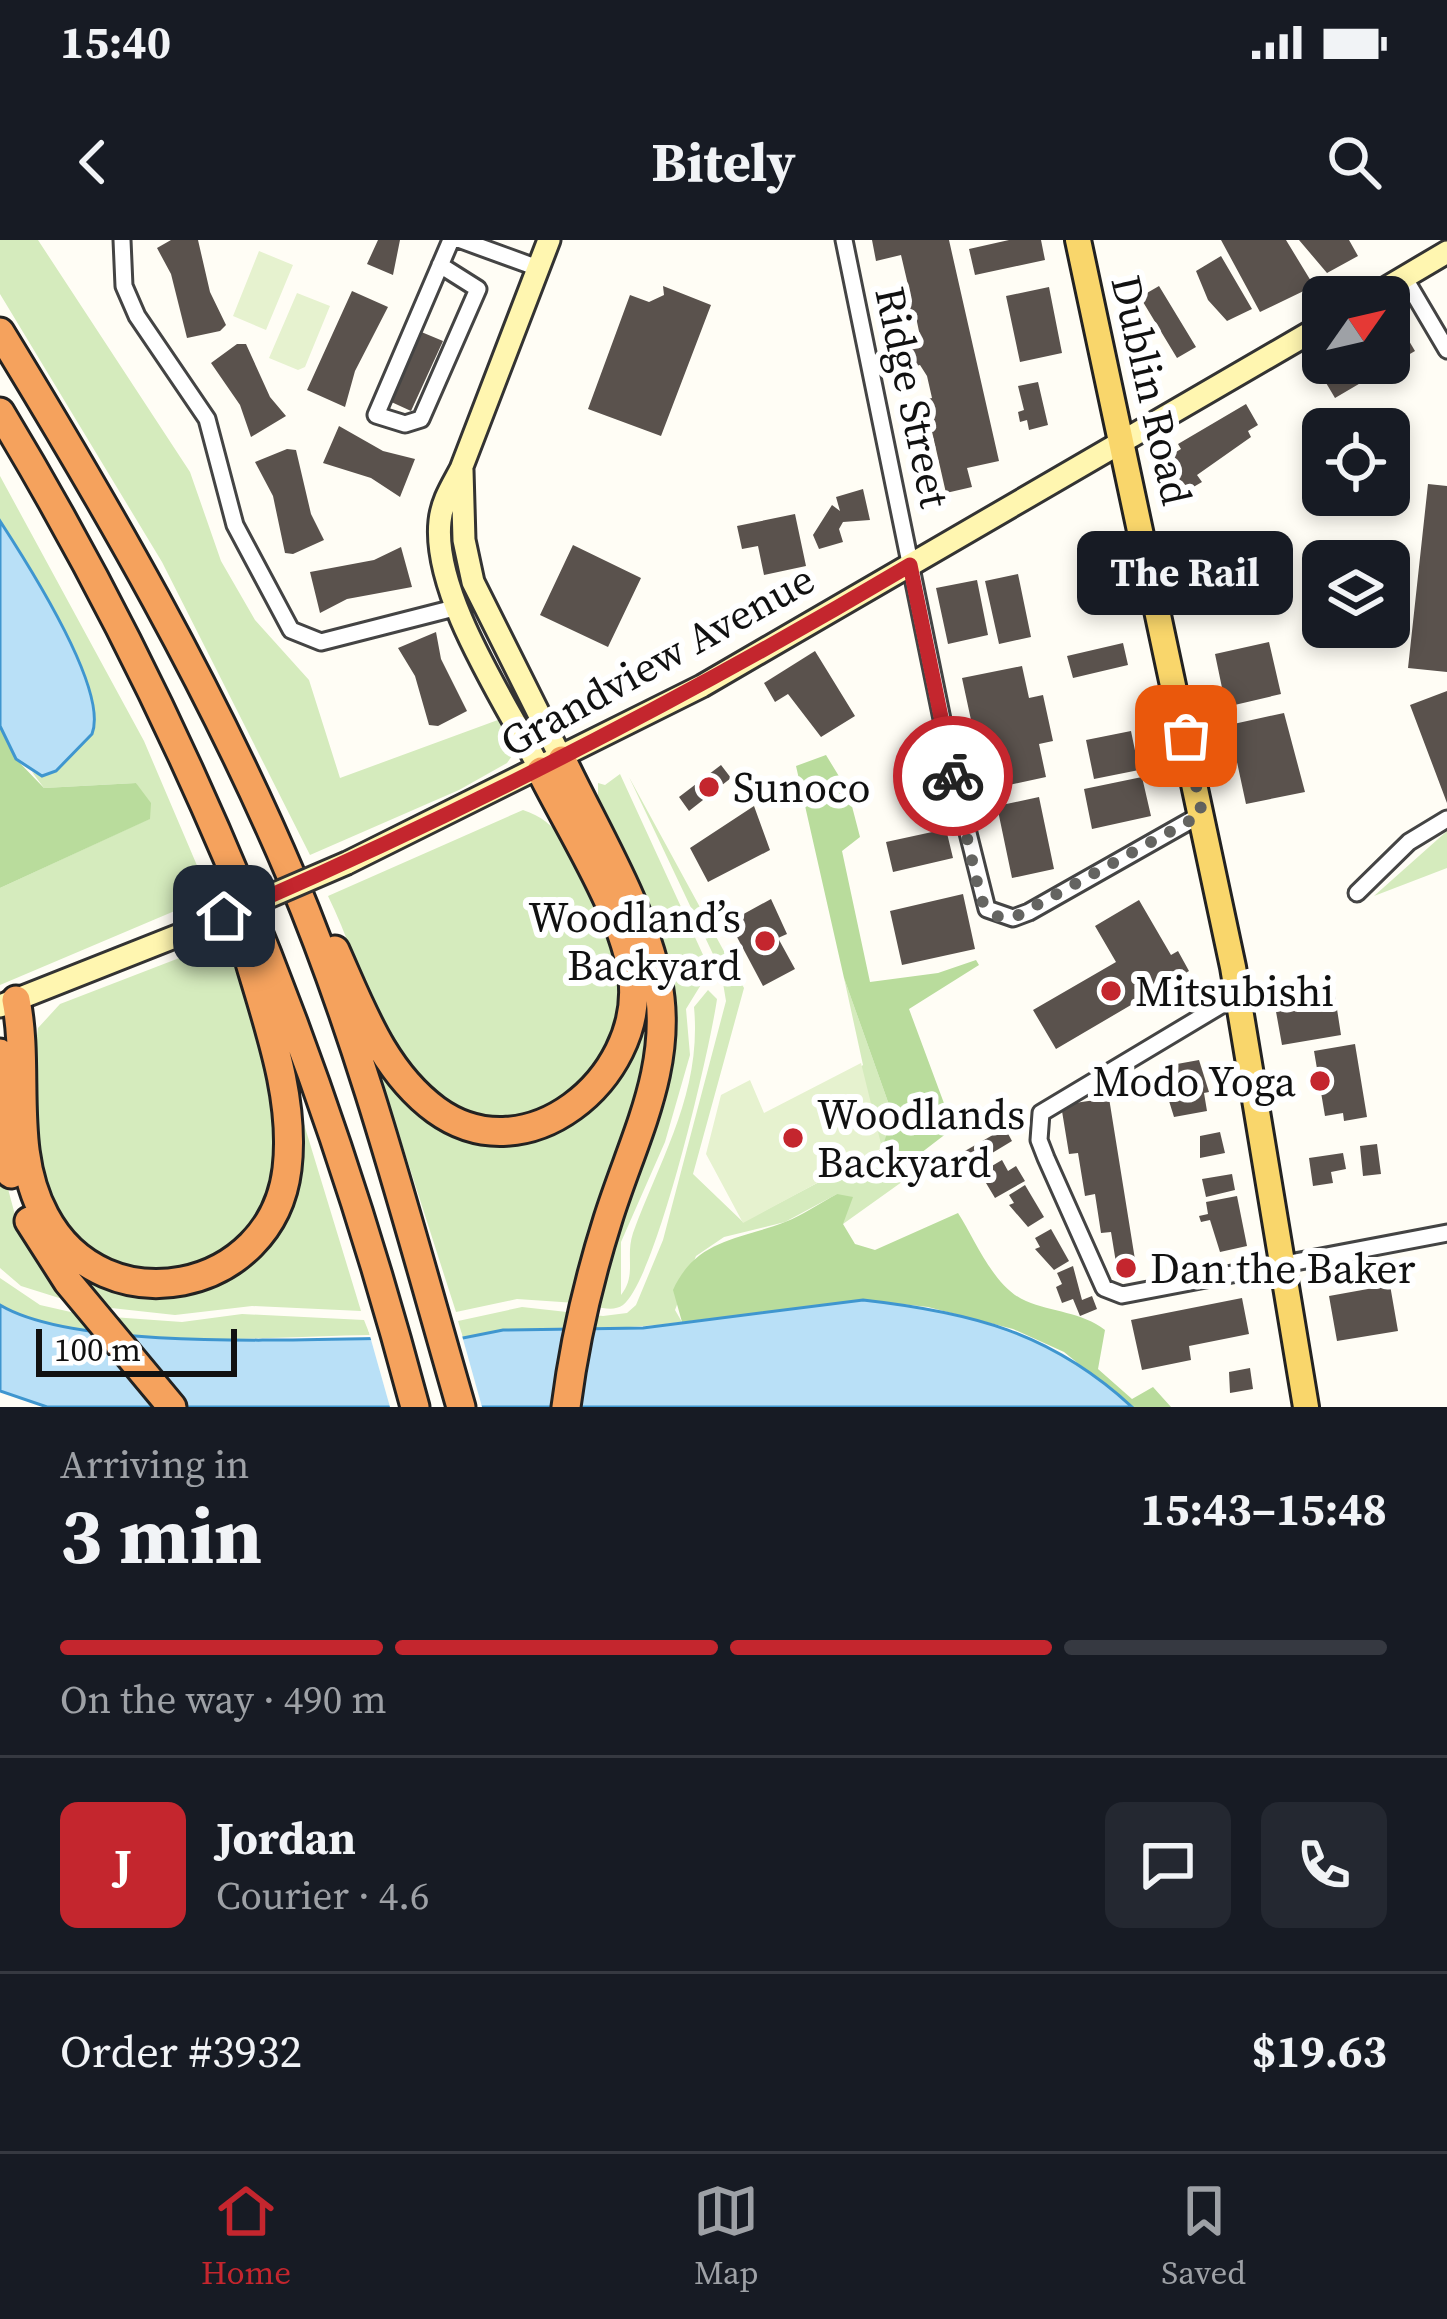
<!DOCTYPE html>
<meta charset="utf-8">
<style>
:root{--surface:#171b24;--page:#242831;--text:#f1f3f6;--muted:#9ea1a6;--line:#363941;--accent:#c4262e}
body{margin:0;font-family:"Source Serif 4",serif;background:var(--page);color:var(--text);height:100vh;display:flex;flex-direction:column;font-size:45px;white-space:nowrap}
*{box-sizing:border-box;margin:0}
p{font-size:39px;color:var(--muted)}
.icon{flex:none;width:66px;height:66px;fill:none;stroke:currentColor;stroke-width:2;stroke-linecap:round;stroke-linejoin:round}
.map{position:relative;height:1167px;overflow:hidden}
.details{display:flex;flex-direction:column;background:var(--surface);flex:1}
.details>*{flex:none}
.needle{width:78px;rotate:56deg}
.controls{position:absolute;left:1302px;top:36px;display:grid;gap:24px}
.controls a{display:grid;place-items:center;width:108px;height:108px;border-radius:18px;background:var(--surface);box-shadow:0 6px 18px #0003;font-size:60px}
.scale{position:absolute;left:36px;bottom:30px;width:201px;box-sizing:border-box;padding-left:12px;border:6px solid #111;border-top:0;font-size:33px;line-height:42px;white-space:nowrap;color:#111;-webkit-text-stroke:9px #fff;paint-order:stroke}
.pin{position:absolute;display:grid;place-items:center;width:102px;height:102px;color:#fff;margin:-51px;border-radius:24px;box-shadow:0 6px 18px #0006}
.courier{position:absolute;display:grid;place-items:center;width:120px;height:120px;margin:-60px;border:9px solid #c4262e;border-radius:50%;background:#fff;color:#222;box-shadow:0 3px 15px #0007}
.bubble{position:absolute;height:84px;border-radius:18px;background:var(--surface);box-shadow:0 6px 18px #0003;font-size:39px;font-weight:700;line-height:84px;text-align:center}
.overview em{font-style:normal;font-weight:700}
.overview div{display:flex;flex-direction:column-reverse}
.overview{display:flex;align-items:center;justify-content:space-between;height:204px;padding:0 60px}
h1{font-size:78px;font-weight:700;line-height:90px}
.bar{display:grid;grid-template-columns:repeat(4,1fr);gap:18px 12px;align-content:center;height:144px;padding:0 60px}
.bar i{height:15px;border-radius:9px;background:var(--line)}
.bar .selected{background:var(--accent)}
.bar p{grid-column:span 4}
.line{display:flex;align-items:center;gap:30px;padding:0 60px;border-top:3px solid var(--line)}
.line div{flex:1}
.round{display:grid;place-items:center;flex:none;width:126px;height:126px;border-radius:18px;background:var(--page)}
.status{display:flex;justify-content:space-between;align-items:center;height:84px;padding:0 60px;background:var(--surface);direction:ltr}
.status svg{height:33px;fill:currentColor}
header{display:flex;justify-content:space-between;align-items:center;height:156px;padding:0 60px;background:var(--surface);font-size:54px;font-weight:700}
.menu{display:flex;justify-content:space-around;align-items:center;height:168px;border-top:3px solid var(--line);background:var(--surface);font-size:33px;color:var(--muted)}
.menu a{display:grid;justify-items:center;gap:6px}
.menu .selected{color:var(--accent)}
.map>svg:first-child{display:block}
.green{fill:#d5ebbd}
.forest{fill:#b9dc9c}
.pitch{fill:#e6f2cf}
.water{fill:#b9e0f7;stroke:#3f96cf;stroke-width:3}
.pier{fill:#fffdf5}
.building{fill:#5a524d}
.lines{fill:none;stroke-linecap:round;stroke-linejoin:round}
.street-casing{stroke:#444;stroke-width:21}
.secondary-casing{stroke:#333;stroke-width:27}
.primary-casing{stroke:#222;stroke-width:30}
.highway-casing{stroke:#222;stroke-width:33}
.street{stroke:#fff;stroke-width:15}
.secondary{stroke:#fff6b0;stroke-width:21}
.primary{stroke:#f9d66b;stroke-width:24}
.highway{stroke:#f5a25d;stroke-width:27}
.secondary-bridge-casing{stroke:#333;stroke-width:27;stroke-linecap:butt}
.secondary-bridge{stroke:#fff6b0;stroke-width:21}
.done{stroke:#646461;stroke-width:12;stroke-dasharray:0 21.6}
.route{stroke:#c4262e;stroke-width:15}
.poi-dot{fill:#c4262e;stroke:#fff;stroke-width:4.5}
.labels{text-anchor:middle;stroke-width:12;stroke-linejoin:round;paint-order:stroke}
.street-label{font-size:42px;fill:#111;stroke:#fff}
.poi-label{font-size:42px;fill:#111;stroke:#fff;text-anchor:start}
</style>
<div class="status"><b>15:40</b><svg viewBox="0 0 49 12"><path d="M0 12V9h3v3zM5 12V6h3v6zM10 12V3h3v9zM15 12V0h3v12zM26 1h20v11H26zM47 4h2v5h-2z"/></svg></div>
<header><svg class="icon" aria-label="back" viewBox="0 0 24 24"><path d="M15 5l-7 7 7 7"/></svg>Bitely<svg class="icon" aria-label="search" viewBox="0 0 24 24"><circle cx="10" cy="10" r="6"/><path d="M15 15l6 6"/></svg></header>
<div class="map">
<svg width="1447" height="1167" viewBox="0 0 1447 1167">
<rect width="100%" height="100%" fill="#fffdf5"/>
<path class="green" d="M0,0h38l152,232 31,89 34,59 54,60 31,98 166,-61 8,33 -10,3 8,3 -5,7 -48,27 -149,65 -148,-293 -162,-268z
M0,236l144,265 66,155 -210,89v-97l149,-69 -13,-36 -92,5 -12,-16 10,4 14,-164 -56,-91z
M620,534l90,196 -24,39 4,46 -25,87 -44,100v53c16,-20 4,-38 12,-62 28,-76 69,-141 61,-226l14,-17 9,9c-7,50 -60,279 -94,306 -8,6 -19,3 -28,2l5,-25 66,-181 12,-79 -17,-83 -63,-135v-21l7,2z
M629,537l115,211 -51,186 50,48 139,-73 -23,-81 4,-3 -19,-87 49,138 -7,23 8,14 23,3 -4,18 -70,50 -6,-30 -52,28 -61,15 -28,19 -21,54 7,12c-73,11 -146,2 -219,16l-5,-17 64,-14 81,9 24,-3 9,-8 27,-65 63,-239 -5,-30z
M523,570c37,12 45,39 62,73 20,39 48,93 37,139 -24,96 -152,132 -213,49 -38,-52 -53,-118 -81,-175z
M1447,591v37l-73,28z
M226,700c25,76 70,177 45,257 -29,93 -166,98 -213,19 -26,-43 -27,-139 -20,-188l22,-24z
M644,734c14,112 -36,223 -68,329l-59,-4 -61,13 -77,-240 5,-4 68,59 127,-14z
M293,848l68,223 -109,-5 -77,9 -73,-8 -57,-78 64,54 145,-28z
M0,919l15,56 57,87 -51,-16 -21,-18z
M0,1038l40,27 44,10 98,7 60,-8 122,6 6,15c-96,1 -289,19 -370,-30z"/>
<path class="forest" d="M0,486l16,33 28,29 92,-5 15,20 -1,16 -150,69z
M826,515l22,36 12,46 -18,14 28,131 68,-9 38,-13 3,5 -70,44 39,105 -1,19 -30,23 -35,-8 11,-32 -49,-138 -48,-212z
M837,954l16,3 -10,27 12,20 20,6 83,-37c18,28 36,75 68,88 26,11 56,11 79,29l-7,39 34,30 21,-12 18,20h-39l-68,-55 -51,-23 -85,-22 -65,-7 -181,22 -9,-32c23,-51 65,-50 112,-68 18,-7 35,-19 52,-28z"/>
<path class="pitch" d="M259,11l34,14 -27,65 -33,-14z
M297,53l33,13 -25,61 -7,3 -29,-12z
M861,823l21,85 -139,75 -37,-69 15,-59 29,-15 14,33z"/>
<path class="water" d="M0,281c26,40 109,169 92,213l-36,37 -14,5 -26,-17 -16,-33z
M863,1060c107,12 188,32 269,107h-1085l-47,-16v-86c87,52 353,30 463,33l40,-8 140,-2z"/>
<path class="pier" d="M368,1089l93,3 21,75h-92z"/>
<path class="building" d="M171,0h27l12,52 16,33 -6,6 -33,7 -16,-64 -14,-26z
M378,0h22l-7,35 -26,-11z
M872,0h77l50,221 -32,7 5,19 -26,6 -18,-79 -6,2 -4,-15 14,-3 -5,-22 -7,-11 -19,4 -3,-13 6,-1 -3,-10 20,-4 -5,-24 -20,5 -3,-15 19,-5 -11,-47 -25,6z
M1009,0h32l4,20 -70,15 -6,-26z
M1221,0h65l28,46 -54,26z
M1299,0h50l9,16 -31,17z
M1221,16l31,53 -25,12 -19,-21 -12,-29z
M663,46l48,19 -50,131 -73,-27 42,-114 19,7 15,-7z
M1159,46l37,61 -19,11 -37,-61z
M1049,47l13,66 -42,9 -14,-66z
M352,51l36,16 -33,64 -10,36 -38,-17z
M1396,79l19,32 -80,47 -19,-32 73,-3v-39z
M419,91l24,10 -32,70 -24,-11z
M237,104h9l24,53 16,19 -35,21 -11,-32 -29,-42z
M1038,142l10,43 -19,5 -2,-10 -7,2 -2,-10 6,-2 -6,-24z
M1246,164l12,21 -10,6 3,6 -54,38 5,7 -31,18 -5,-28 11,-6 -6,-11 10,-6 -3,-5z
M339,186l44,25 32,8 -15,38 -29,-19 -48,-15z
M287,209l9,1 15,64 13,26 -31,14 -8,-1 -12,-57 -18,-34z
M1428,244l19,2v186l-39,-4z
M863,249l7,31 -27,2 -4,7 4,13 -24,7 -6,-14 19,-30 8,6 -4,-14z
M795,274l11,52 -42,9 -6,-29 -16,3 -5,-23z
M1112,300l14,62 -13,2 -1,-5 -26,11 -9,-62z
M573,305l68,33 -33,69 -68,-32z
M401,307l11,40 -65,12 -27,14 -10,-41 64,-12z
M1018,334l13,63 -32,7 -14,-63z
M977,340l11,55 -40,9 -12,-56z
M436,392l5,27 26,52 -29,15 -9,-1 -14,-49 -17,-28z
M1269,402l12,52 -55,13 -11,-53z
M1123,403l5,22 -55,13 -6,-22z
M815,411l40,65 -34,21 -33,-43 -13,8 -11,-19z
M1022,426l7,32 14,-3 10,46 -14,3 7,33 -60,13 -24,-112z
M1447,451v112l-37,-98z
M1284,473l21,79 -59,12 -17,-79z
M1131,491l8,39 -45,9 -8,-39z
M721,525l10,13 -42,33 -10,-14z
M1142,537l9,39 -59,13 -8,-40z
M1039,557l15,72 -42,9 -15,-72z
M754,566l16,44 -62,32 -18,-34z
M946,589l7,29 -60,14 -7,-30z
M963,654l12,55 -73,16 -12,-54z
M771,659l16,35 -9,4 17,31 -32,17 -34,-64z
M1139,660l32,55 7,-4 11,20 -133,78 -23,-39 83,-48 -21,-36z
M1335,756l6,39 -59,10 -7,-39z
M1355,804l12,73 -23,4 -1,-8 -18,3 -11,-65z
M1199,820l10,32 -5,1 3,18 -33,6 -9,-29 5,-1 -4,-21z
M1109,858l28,174 -19,3 -7,-43 -10,1 -6,-39 -10,2 -7,-43 -9,1 -8,-49z
M1005,888l7,13 -53,32 -8,-14z
M1220,892l5,21 -25,5v-22z
M1377,904l4,30 -18,2 -3,-30z
M1343,913l3,16 -15,3 2,11 -20,3 -4,-28z
M1002,920l6,11 8,-5 9,15 -30,17 -15,-25z
M1232,934l3,16 -29,7 -4,-18z
M1025,945l19,32 -16,10 -19,-22 5,-2 -5,-8z
M1237,956l10,50 -27,6 -10,-32 -9,2 -2,-6 9,-2 -2,-12z
M1051,989l18,32 -15,9 -19,-21 5,-2 -5,-9z
M1073,1026l9,34 10,-4 5,13 -17,7 -7,-17 -11,4 -6,-16 6,-3 -5,-11z
M1390,1045l8,46 -61,10 -8,-45z
M1242,1058l7,36 -60,12 2,14 -49,10 -11,-50z
M1250,1128l3,21 -23,4 -1,-21z"/>
<g class="lines">
<defs>
<path id="street" d="M122,0l2,46 13,30 70,103 28,106 56,105 30,12 137,-35
M461,0l77,28
M844,0l109,533 34,136 26,9 16,-6 173,-98
M440,25l38,24 -57,130 -16,5 -29,-9 75,-175
M1404,37l43,73
M1357,653l52,-51 38,-23
M1238,755l-197,118 -2,27 7,18 58,130 18,7 325,-62"/>
<path id="secondary" d="M1371,57l76,-45
M462,230l2,70 9,42 89,178
M541,531c-34,-67 -109,-176 -101,-250 2,-20 12,-35 21,-52l88,-229
M347,623l355,-177 621,-361
M0,766l182,-72"/>
<path id="primary" d="M1078,0l155,727 73,440"/>
<path id="highway" d="M0,92c107,175 212,357 292,546 71,169 118,353 169,529
M0,172c188,311 322,644 415,995
M562,520c31,66 81,148 95,219 18,86 -24,160 -49,240 -19,60 -34,125 -42,188
M335,710c26,58 48,121 101,160 91,66 207,-32 197,-130 -7,-65 -63,-150 -92,-209
M16,760c14,71 -7,150 29,216 59,111 227,78 242,-47 11,-92 -39,-189 -55,-278
M0,813l11,121
M29,981l39,61 104,125"/>
</defs>
<use href="#street" class="street-casing"/>
<use href="#secondary" class="secondary-casing"/>
<use href="#primary" class="primary-casing"/>
<use href="#highway" class="highway-casing"/>
<use href="#street" class="street"/>
<use href="#secondary" class="secondary"/>
<use href="#primary" class="primary"/>
<use href="#highway" class="highway"/>
<defs>
<path id="secondary-bridge" d="M182,694l165,-71"/>
</defs>
<use href="#secondary-bridge" class="secondary-bridge-casing"/>
<use href="#secondary-bridge" class="secondary-bridge"/>
</g>
<g class="lines">
<path class="done" d="M953,536l28,124 14,16 18,2 189,-104 -16,-78"/>
<path class="route" d="M224,676c237,-102 464,-219 686,-351l43,211"/>
</g>
<g class="poi-dot">
<circle cx="709" cy="547" r="12"/>
<circle cx="765" cy="701" r="12"/>
<circle cx="1111" cy="751" r="12"/>
<circle cx="1320" cy="841" r="12"/>
<circle cx="793" cy="898" r="12"/>
<circle cx="1126" cy="1028" r="12"/>
</g>
<g class="labels">
<g class="street-label">
<text transform="translate(1152 150) rotate(77)" y="15">Dublin Road</text>
<text transform="translate(913 157) rotate(78)" y="15">Ridge Street</text>
<text transform="translate(657 420) rotate(-29)" y="15">Grandview Avenue</text>
</g>
<g class="poi-label">
<text x="733" y="562">Sunoco</text>
<text x="741" y="692" text-anchor="end">Woodland’s<tspan x="741" dy="48">Backyard</tspan></text>
<text x="1135" y="766">Mitsubishi</text>
<text x="1296" y="856" text-anchor="end">Modo Yoga</text>
<text x="817" y="889">Woodlands<tspan x="817" dy="48">Backyard</tspan></text>
<text x="1150" y="1043">Dan the Baker</text>
</g>
</g>
</svg>
<div class="controls">
<a><svg class="needle" viewBox="-14 -14 28 28"><path d="M0-13l5 13h-10z" fill="#e53935"/><path d="M0 13l5-13h-10z" fill="#9ea1a6"/></svg></a>
<a><svg class="icon" aria-label="locate" viewBox="0 0 24 24"><circle cx="12" cy="12" r="6"/><path d="M12 2v4M12 18v4M2 12h4M18 12h4"/></svg></a>
<a><svg class="icon" aria-label="layers" viewBox="0 0 24 24"><path d="M12 4l9 5-9 5-9-5zM3 14l9 5 9-5"/></svg></a>
</div>
<div class="scale">100 m</div>
<div class="pin" style="left:1186px;top:496px;background:#ea580c"><svg class="icon" aria-label="bag" viewBox="0 0 24 24"><path d="M5 8h14l-1 12H6zM9 8a3 3 0 0 1 6 0"/></svg></div>
<div class="pin" style="left:224px;top:676px;background:#1f2937"><svg class="icon" aria-label="home" viewBox="0 0 24 24"><path d="M3 11l9-7 9 7M6 9v11h12V9"/></svg></div>
<div class="courier" style="left:953px;top:536px"><svg class="icon" aria-label="bike" viewBox="0 0 24 24"><circle cx="6" cy="16" r="4"/><circle cx="18" cy="16" r="4"/><path d="M6 16l4-8h5l3 8M10 8l3 8H6M13 5h3"/></svg></div>
<div class="bubble" style="left:1077px;top:291px;width:216px">The Rail</div>
</div>
<section class="details">
<div class="overview"><div><h1>3 min</h1><p>Arriving in</p></div><em>15:43–15:48</em></div>
<div class="bar"><i class="selected"></i><i class="selected"></i><i class="selected"></i><i></i><p>On the way · 490 m</p></div>
<div class="line" style="height:216px"><b class="round" style="background:var(--accent);color:#fff">J</b><div><b>Jordan</b><p>Courier · 4.6</p></div><a class="round"><svg class="icon" aria-label="chat" viewBox="0 0 24 24"><path d="M4 5h16v11H9l-5 4z"/></svg></a><a class="round"><svg class="icon" aria-label="phone" viewBox="0 0 24 24"><path d="M5 4h4l2 5-3 2q2 4 5 5l2-3 5 2v4C11 20 4 13 5 4z"/></svg></a></div>
<div class="line" style="height:156px"><div>Order #3932</div><b>$19.63</b></div>
</section>
<nav class="menu">
<a class="selected"><svg class="icon" aria-label="home" viewBox="0 0 24 24"><path d="M3 11l9-7 9 7M6 9v11h12V9"/></svg>Home</a>
<a><svg class="icon" aria-label="map" viewBox="0 0 24 24"><path d="M3 6l6-2 6 2 6-2v14l-6 2-6-2-6 2zM9 4v14M15 6v14"/></svg>Map</a>
<a><svg class="icon" aria-label="saved" viewBox="0 0 24 24"><path d="M7 4h10v16l-5-4-5 4z"/></svg>Saved</a>
</nav>
